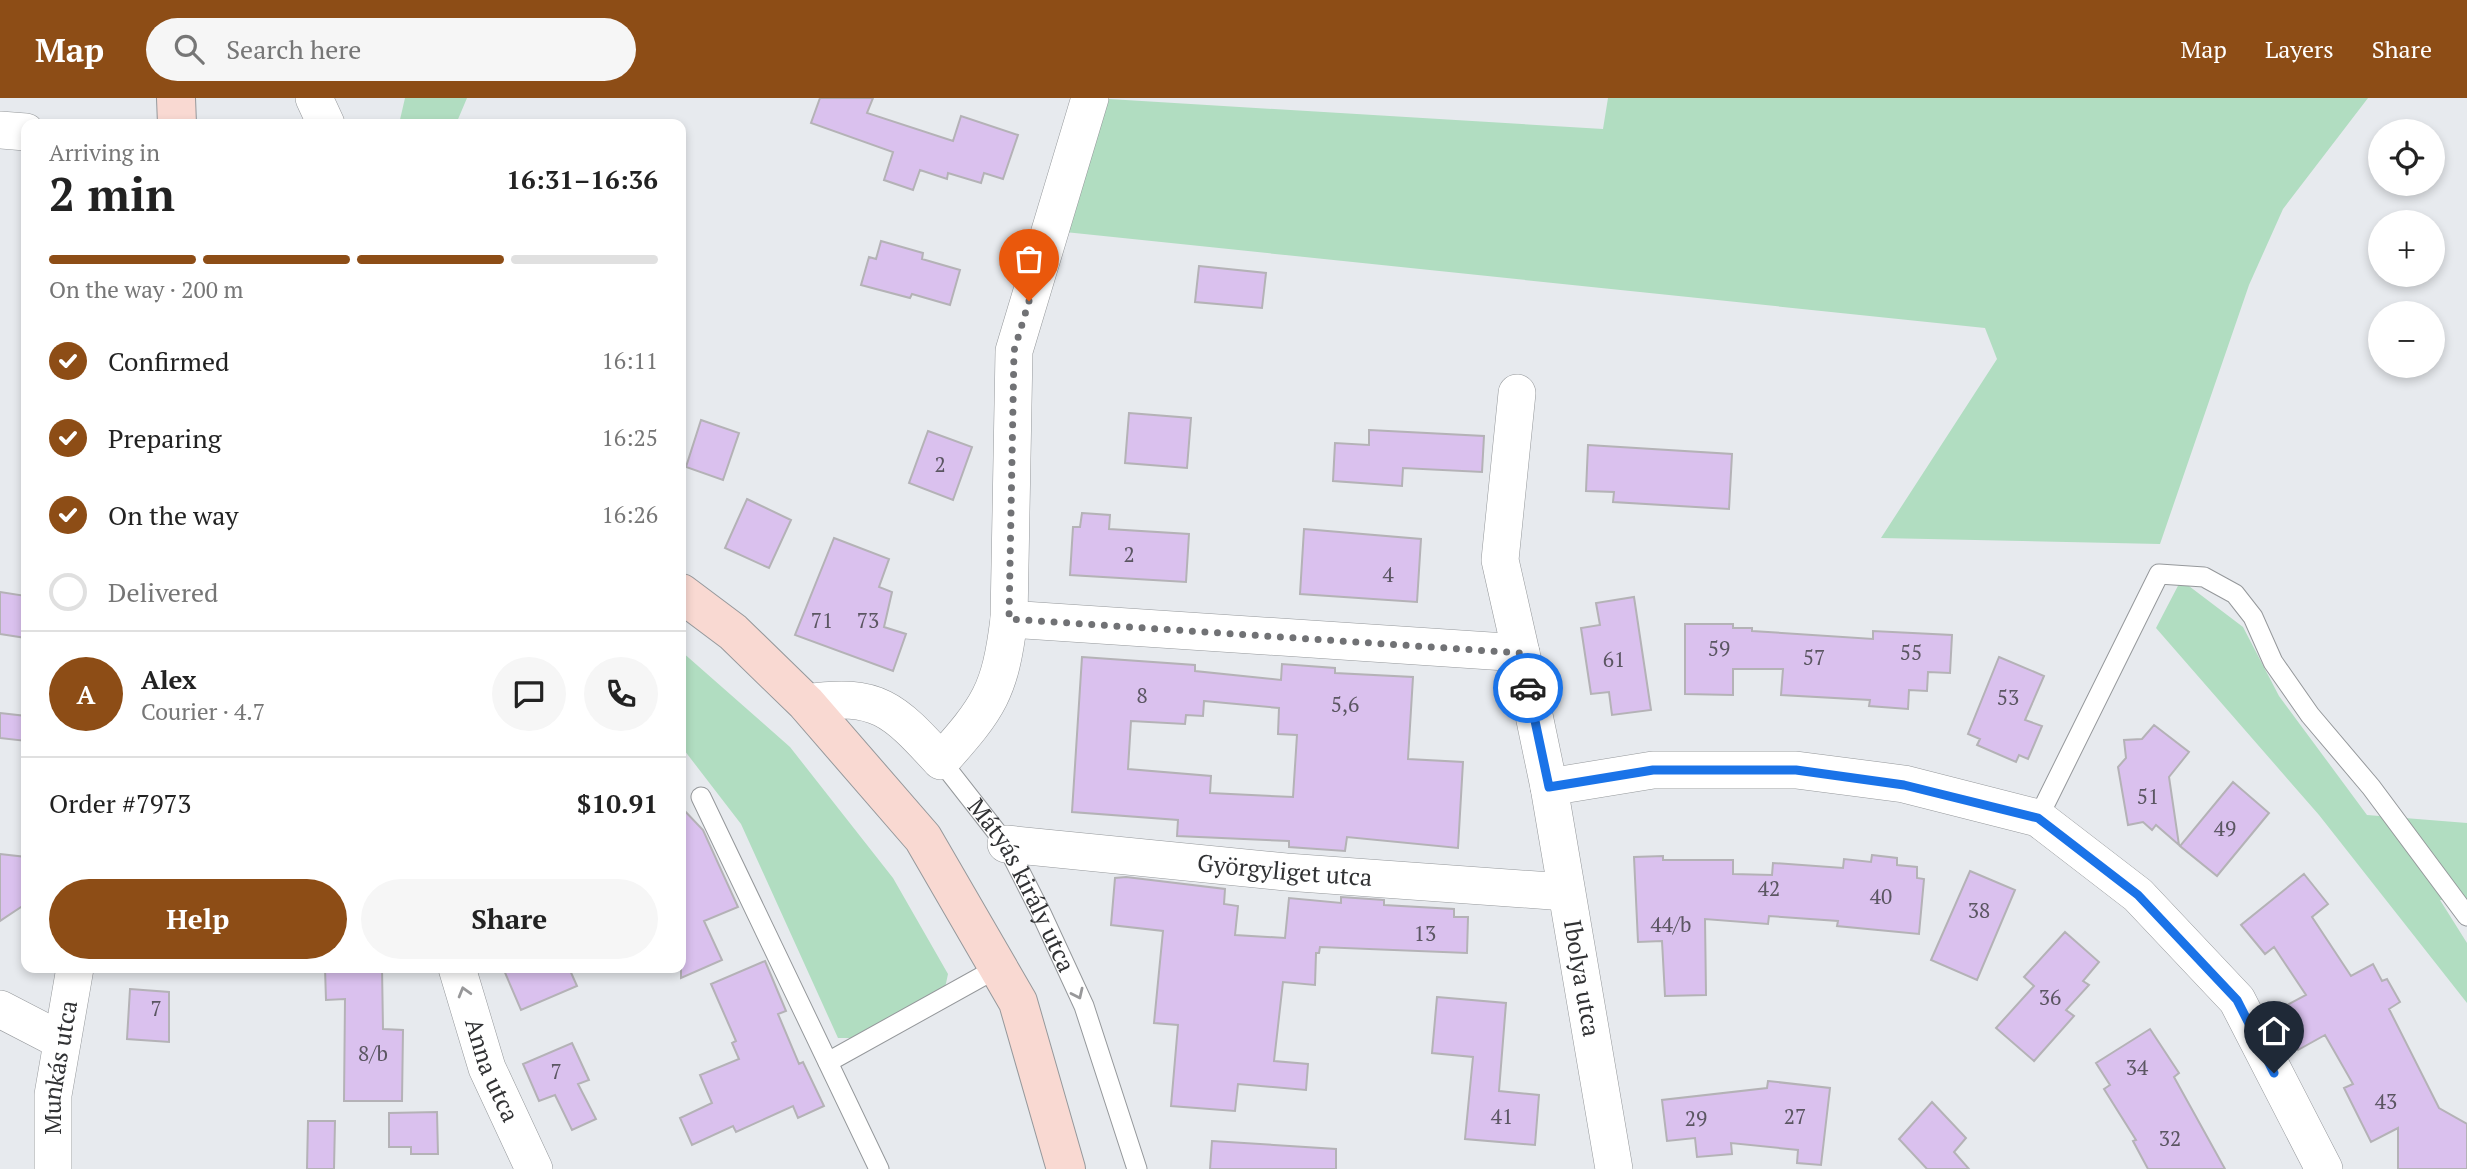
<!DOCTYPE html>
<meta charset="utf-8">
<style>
:root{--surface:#fff;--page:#f6f6f6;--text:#222;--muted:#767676;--line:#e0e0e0;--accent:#8d4d16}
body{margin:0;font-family:"PT Serif",serif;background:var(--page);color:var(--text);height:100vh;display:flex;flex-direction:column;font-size:26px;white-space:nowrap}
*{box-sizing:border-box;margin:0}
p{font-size:23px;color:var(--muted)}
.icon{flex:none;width:38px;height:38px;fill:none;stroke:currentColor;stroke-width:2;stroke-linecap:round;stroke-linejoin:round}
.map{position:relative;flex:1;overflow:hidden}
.drawer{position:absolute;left:21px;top:21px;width:665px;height:854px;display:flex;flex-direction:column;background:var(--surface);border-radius:14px;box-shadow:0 4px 10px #0003}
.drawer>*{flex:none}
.tools{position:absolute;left:2368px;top:21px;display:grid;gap:14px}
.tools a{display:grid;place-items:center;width:77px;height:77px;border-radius:50%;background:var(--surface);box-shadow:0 4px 10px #0003;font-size:35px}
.pin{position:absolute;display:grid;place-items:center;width:60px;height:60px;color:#fff;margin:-72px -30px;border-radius:50% 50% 50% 0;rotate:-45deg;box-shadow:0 0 7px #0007}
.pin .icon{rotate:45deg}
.courier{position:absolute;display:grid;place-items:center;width:70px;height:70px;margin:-35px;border:5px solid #1a73e8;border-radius:50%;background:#fff;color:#222;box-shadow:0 2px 9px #0007}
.overview em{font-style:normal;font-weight:600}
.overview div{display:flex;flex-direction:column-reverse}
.overview{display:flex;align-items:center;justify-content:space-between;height:119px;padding:0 28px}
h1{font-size:46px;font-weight:600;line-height:52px}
.bar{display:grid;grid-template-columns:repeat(4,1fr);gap:10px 7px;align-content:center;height:84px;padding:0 28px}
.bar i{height:9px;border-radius:5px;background:var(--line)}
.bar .selected{background:var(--accent)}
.bar p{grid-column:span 4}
.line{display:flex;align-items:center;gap:18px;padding:0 28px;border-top:2px solid var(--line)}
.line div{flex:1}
.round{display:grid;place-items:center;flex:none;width:74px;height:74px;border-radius:37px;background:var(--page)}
ol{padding:0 28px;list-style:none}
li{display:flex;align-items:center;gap:21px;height:77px}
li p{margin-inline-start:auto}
li .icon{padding:7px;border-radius:50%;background:var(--accent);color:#fff;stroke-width:4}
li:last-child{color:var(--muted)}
li i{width:38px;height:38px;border:4px solid var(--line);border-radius:50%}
.primary-button{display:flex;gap:14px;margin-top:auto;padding:14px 28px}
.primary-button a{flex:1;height:80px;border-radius:42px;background:var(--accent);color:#fff;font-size:28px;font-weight:600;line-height:80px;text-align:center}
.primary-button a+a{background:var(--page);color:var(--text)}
header{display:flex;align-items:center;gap:42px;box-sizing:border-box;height:98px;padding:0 35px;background:var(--accent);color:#fff}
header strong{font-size:33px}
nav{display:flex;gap:38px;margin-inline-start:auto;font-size:24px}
.search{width:490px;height:63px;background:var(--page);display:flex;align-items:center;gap:18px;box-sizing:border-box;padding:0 24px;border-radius:38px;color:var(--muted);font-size:26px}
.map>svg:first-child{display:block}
.green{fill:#b1ddc1}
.building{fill:#dac1ee;stroke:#b4b2b6;stroke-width:2;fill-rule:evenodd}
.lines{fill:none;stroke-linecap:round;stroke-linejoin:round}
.service-casing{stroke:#95989b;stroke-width:21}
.minor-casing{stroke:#95989b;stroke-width:38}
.secondary-casing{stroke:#95989b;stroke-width:40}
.service{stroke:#fff;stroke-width:19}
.minor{stroke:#fff;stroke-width:37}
.secondary{stroke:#f9d9d2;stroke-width:38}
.oneway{stroke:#98989a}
.done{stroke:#717275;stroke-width:7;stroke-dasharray:0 12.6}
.route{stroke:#1a73e8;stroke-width:9}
.labels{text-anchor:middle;stroke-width:7;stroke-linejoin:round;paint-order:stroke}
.number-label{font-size:21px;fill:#5b5662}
.street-label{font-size:24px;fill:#313234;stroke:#e7eaee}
</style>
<header>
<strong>Map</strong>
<div class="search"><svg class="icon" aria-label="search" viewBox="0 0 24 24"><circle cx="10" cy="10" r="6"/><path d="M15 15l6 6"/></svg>Search here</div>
<nav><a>Map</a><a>Layers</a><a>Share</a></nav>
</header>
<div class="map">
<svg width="2467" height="1071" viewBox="0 0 2467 1071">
<rect width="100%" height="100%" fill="#e7eaee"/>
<path class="green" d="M405,0h62l-11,26h-57z
M1093,0l510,31 5,-31h760l-85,111 -34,76 -89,259 -279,-6 116,-179 -12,-31 -920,-96z
M2181,482l62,47 36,69 88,119 100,8v78l-27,-1 27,43v60l-148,-188 -163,-187z
M681,553l109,96 103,131 55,96 -3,14 -92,50h-15l-97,-214 -60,-78z"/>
<path class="building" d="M820,0h53l-6,15 86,28 8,-25 57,19 -15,44 -19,-6 -3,10 -33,-10 -1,6 -27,-9 -7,20 -29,-10 9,-28 -82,-29z
M881,143l42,12 -1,6 38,11 -10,35 -38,-11 -2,4 -49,-13 8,-28 7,2z
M1199,168l67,7 -4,35 -67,-6z
M1129,315l62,5 -4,50 -62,-5z
M701,322l38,13 -16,47 -37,-13z
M1369,332l115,6 -2,36 -79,-4 -1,18 -69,-5 2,-38 34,2z
M928,333l44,16 -19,53 -44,-17z
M1588,347l144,9 -3,55 -116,-7 1,-10 -28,-1z
M747,401l44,21 -22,48 -44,-20z
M1082,415l28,2 -1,14 80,5 -3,48 -116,-7 3,-48h7z
M1304,431l117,10 -4,63 -117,-8z
M834,440l55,21 -10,28 13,5 -8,35 22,7 -13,37 -98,-36z
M0,494l26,4v42l-26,-4z
M1634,499l17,113 -39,5 -3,-23 -18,2 -10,-66 19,-3 -4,-22z
M1685,526h48v4h19v3l121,8v-8l79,4 -2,38 -22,-1 -1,19 -18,-1 -1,19 -39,-3 1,-6 -89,-5 2,-26h-50v26l-48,-1z
M1082,559l113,8v6l86,9 1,-16 53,4v5l78,4 -5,82 55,3 -5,86 -111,-11 -2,14 -56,-4v-6l-112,-5 1,-16 -106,-8zM1204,603l75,7 -1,26 19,1 -4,62 -83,-4 1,-17 -83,-7 3,-48 54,3 1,-9 17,1z
M1999,559l45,19 -19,44 17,6 -14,33 -9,-4 -3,7 -39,-17 3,-6 -12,-5z
M0,615l26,3v25l-26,-3z
M2154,627l35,27 -20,25 10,68 -23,-20 -4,5 -9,-8 -15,3 -10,-58 8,-9 -2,-18 18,-1z
M2233,684l36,31 -52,63 -37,-30z
M681,709l22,23 35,77 -34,14 18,39 -41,18z
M0,756l26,3 -2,48 -24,16z
M1872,757l25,3v7l20,2v11l7,1 -5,55 -82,-8 1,-5 -69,-5 -1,8 -63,-5 1,76 -41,1 -3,-55 -24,1 -4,-85 29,-1v4h70v14l39,1 1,-12 70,5 1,-9 27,3z
M1970,773l45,19 -38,90 -46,-20z
M2304,776l24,30 -16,13 39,59 22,-12 9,17 5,-2 13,23 -11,7 50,99 28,16v45h-69v-41l-27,14 -27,-54 9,-4 -28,-49 -27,15 -22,-39 30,-16 -32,-48 -9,7 -24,-29z
M1126,779l99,12 -1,15 14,2 -3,29 50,3 4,-40 52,5v-6l43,3v5l70,4v8h14l-1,36 -147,-6 -1,6h-3l-1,32 -32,-3 -9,79 34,3 -2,26 -68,-6 -3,27 -64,-5 7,-81 -24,-2 9,-92 -52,-6 4,-47z
M2065,834l34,30 -16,19 6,4 -23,25 8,6 -40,45 -38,-33 38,-42 -10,-9z
M765,863l21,50 -8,3 21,50 4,-2 21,44 -26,12 -5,-12 -57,26 -3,-6 -41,19 -12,-27 32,-15 -12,-28 39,-16 -7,-16 4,-2 -25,-57z
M325,870h57l1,61 20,1 -1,71h-58l1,-102 -19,1z
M503,870h66l8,18 -56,24z
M130,891l39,3v50l-42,-3z
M1437,899l69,6 -7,88 40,4 -4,50 -70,-6 8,-82 -41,-4z
M2150,931l29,44 -5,4 51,92h-77l-15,-28 3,-1 -32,-51 6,-4 -14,-22z
M572,945l17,37 -11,4 18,35 -24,11 -17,-35 -16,6 -16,-37z
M1768,983l62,7 -9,77 -24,-2 1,-13 -67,-7 1,11 -35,3 -2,-19 -28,3 -5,-41 105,-12z
M1932,1004l34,36 -12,14 15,17h-42l-28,-30z
M437,1014l1,42h-27v-7h-22v-34z
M308,1023h27l-1,48h-27z
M1212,1043l124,8v20h-126z"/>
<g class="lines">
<defs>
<g id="service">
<path id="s1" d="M941,663l65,83 35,69 43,93 53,163"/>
<path d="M701,699l178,372"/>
<path d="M2038,720l121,-244 45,3 31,17 18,23 20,45 37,53 61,72 96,129"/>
<path d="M828,964l171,-95"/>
</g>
<g id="minor">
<path d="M314,0l12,26"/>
<path d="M0,32l26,2"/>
<path d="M1517,295l-17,167 21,93"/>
<path id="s2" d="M1009,521l512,34 28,134 65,382"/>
<path d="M806,605c72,-11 88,7 135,58 48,-54 59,-69 68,-142l5,-268 76,-253"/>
<path d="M1549,689l104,-17h143l108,14 134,34 100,77 99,105 87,169"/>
<path id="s3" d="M1006,746l280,28 279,20"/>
<path id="s4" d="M457,870l30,100 47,101"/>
<path d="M0,911l62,32"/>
<path id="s5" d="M53,1071v-74l22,-127"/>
</g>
<path id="secondary" d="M176,0l1,26
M681,495l52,39 73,71 117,135 95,164 48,167"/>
</defs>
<use href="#service" class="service-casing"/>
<use href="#minor" class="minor-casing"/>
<use href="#secondary" class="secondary-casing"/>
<use href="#service" class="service"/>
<use href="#minor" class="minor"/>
<use href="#secondary" class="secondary"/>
</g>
<defs><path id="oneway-chevron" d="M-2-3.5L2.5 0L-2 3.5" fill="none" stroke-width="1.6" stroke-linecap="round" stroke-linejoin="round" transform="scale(1.75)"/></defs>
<g class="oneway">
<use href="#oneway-chevron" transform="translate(464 894) rotate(-106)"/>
<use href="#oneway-chevron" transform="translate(1078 896) rotate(65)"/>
</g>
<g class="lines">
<path class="done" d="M1029,203l-15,50 -5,268 512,34 7,35"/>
<path class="route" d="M1528,590l21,99 104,-17h143l108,15 134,33 100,77 99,105 37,73"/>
</g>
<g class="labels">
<g class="number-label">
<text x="940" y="374">2</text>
<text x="1129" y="464">2</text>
<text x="1388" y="484">4</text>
<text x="822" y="530">71</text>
<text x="868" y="530">73</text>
<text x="1719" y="558">59</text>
<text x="1911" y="562">55</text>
<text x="1814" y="567">57</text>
<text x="1614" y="569">61</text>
<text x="1142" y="605">8</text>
<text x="2008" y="607">53</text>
<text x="1345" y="614">5,6</text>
<text x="2148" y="706">51</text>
<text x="2225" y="738">49</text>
<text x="1769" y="798">42</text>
<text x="1881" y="806">40</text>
<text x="1979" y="820">38</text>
<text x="1671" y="834">44/b</text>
<text x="1425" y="843">13</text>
<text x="2050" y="907">36</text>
<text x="156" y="918">7</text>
<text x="373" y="963">8/b</text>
<text x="2137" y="977">34</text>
<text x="556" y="981">7</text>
<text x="2386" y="1011">43</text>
<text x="1502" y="1026">41</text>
<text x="1795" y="1026">27</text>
<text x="1696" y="1028">29</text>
<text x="2170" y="1048">32</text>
</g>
<g class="street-label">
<text dy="8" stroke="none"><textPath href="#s3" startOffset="280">Györgyliget utca</textPath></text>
<text dy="8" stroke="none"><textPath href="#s1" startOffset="149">Mátyás király utca</textPath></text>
<text dy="8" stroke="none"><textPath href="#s2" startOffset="844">Ibolya utca</textPath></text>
<text dy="8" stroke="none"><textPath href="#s5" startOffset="102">Munkás utca</textPath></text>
<text dy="8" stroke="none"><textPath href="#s4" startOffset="108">Anna utca</textPath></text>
</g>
</g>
</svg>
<div class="tools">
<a><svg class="icon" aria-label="locate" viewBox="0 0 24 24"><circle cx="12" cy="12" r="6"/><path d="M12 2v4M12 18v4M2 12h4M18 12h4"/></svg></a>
<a>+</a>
<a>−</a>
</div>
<div class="pin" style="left:1029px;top:203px;background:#ea580c"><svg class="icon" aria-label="bag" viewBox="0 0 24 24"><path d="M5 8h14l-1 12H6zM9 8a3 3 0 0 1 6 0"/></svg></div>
<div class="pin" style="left:2274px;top:975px;background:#1f2937"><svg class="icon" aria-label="home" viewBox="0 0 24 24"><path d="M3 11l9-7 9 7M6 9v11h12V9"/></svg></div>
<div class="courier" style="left:1528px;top:590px"><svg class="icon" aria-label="car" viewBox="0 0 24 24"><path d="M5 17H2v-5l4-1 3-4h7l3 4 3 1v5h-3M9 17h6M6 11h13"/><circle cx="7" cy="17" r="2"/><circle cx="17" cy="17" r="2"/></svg></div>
<section class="drawer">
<div class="overview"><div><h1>2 min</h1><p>Arriving in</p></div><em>16:31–16:36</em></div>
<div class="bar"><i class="selected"></i><i class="selected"></i><i class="selected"></i><i></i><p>On the way · 200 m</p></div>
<ol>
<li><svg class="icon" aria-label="check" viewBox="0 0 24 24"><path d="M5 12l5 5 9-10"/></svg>Confirmed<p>16:11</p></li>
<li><svg class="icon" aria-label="check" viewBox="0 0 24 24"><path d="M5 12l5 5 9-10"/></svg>Preparing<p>16:25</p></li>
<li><svg class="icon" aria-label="check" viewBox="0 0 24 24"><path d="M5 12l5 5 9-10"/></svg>On the way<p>16:26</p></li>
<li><i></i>Delivered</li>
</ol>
<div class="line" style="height:126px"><b class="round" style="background:var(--accent);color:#fff">A</b><div><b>Alex</b><p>Courier · 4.7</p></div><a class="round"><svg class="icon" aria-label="chat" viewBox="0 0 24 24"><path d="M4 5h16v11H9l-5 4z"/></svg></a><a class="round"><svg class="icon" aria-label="phone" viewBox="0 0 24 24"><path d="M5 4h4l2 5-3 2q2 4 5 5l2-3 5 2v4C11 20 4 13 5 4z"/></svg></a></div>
<div class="line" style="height:91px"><div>Order #7973</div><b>$10.91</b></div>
<div class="primary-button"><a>Help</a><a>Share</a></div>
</section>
</div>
